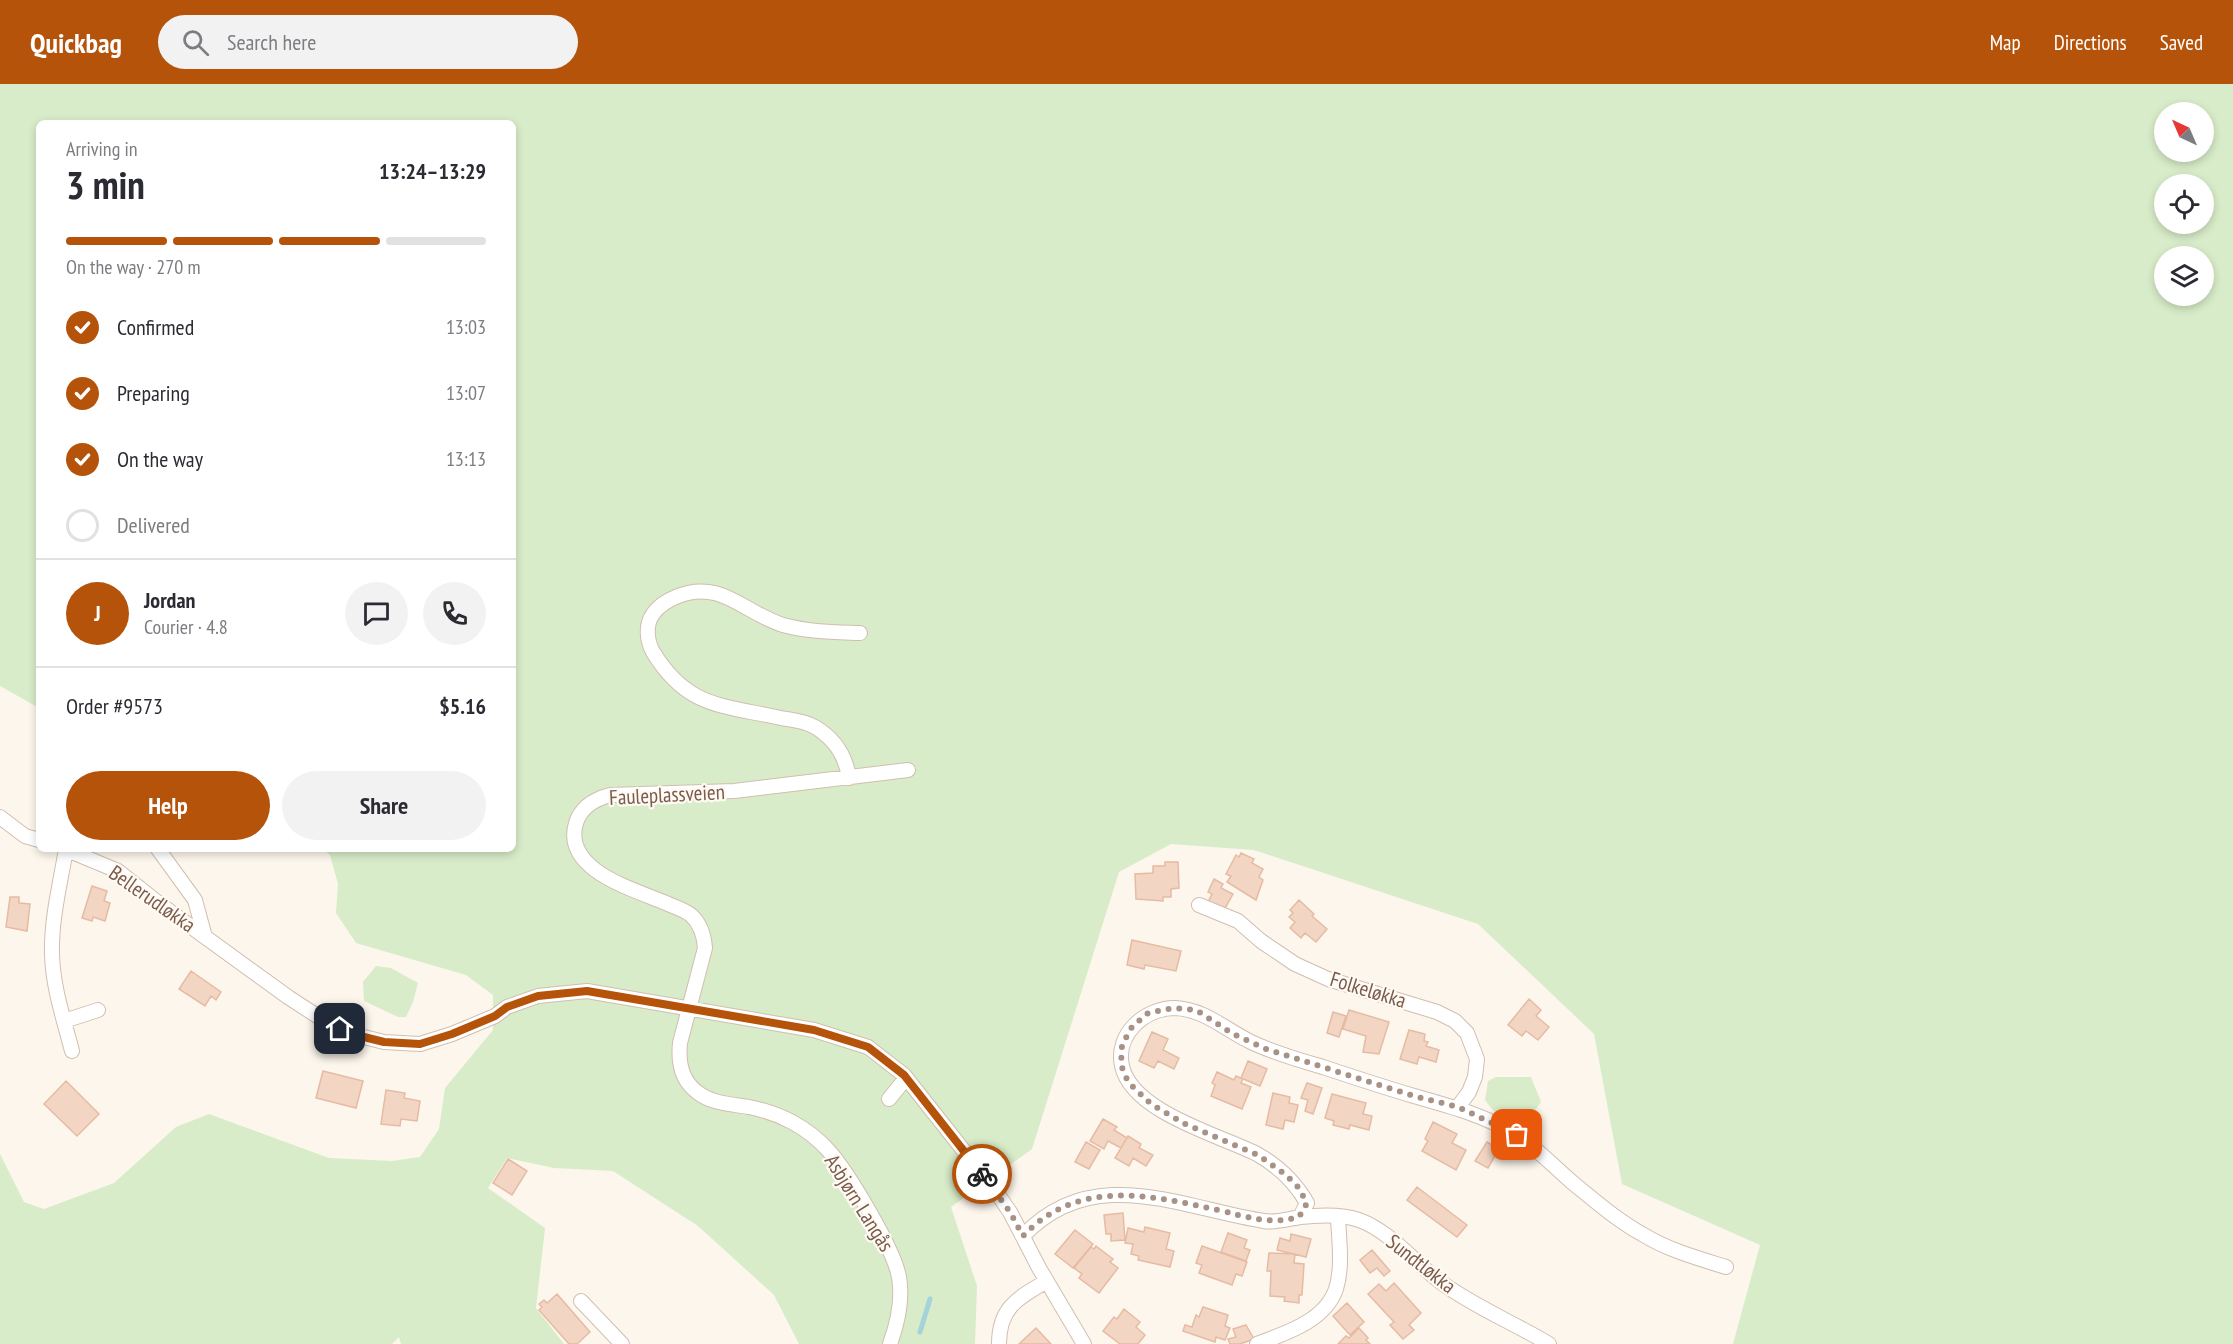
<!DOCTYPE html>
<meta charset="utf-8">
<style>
:root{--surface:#fff;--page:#f2f2f3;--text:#2b2b33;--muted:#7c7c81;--line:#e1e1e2;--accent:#b45309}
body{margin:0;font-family:"PT Sans Narrow",sans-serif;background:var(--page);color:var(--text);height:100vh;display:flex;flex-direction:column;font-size:22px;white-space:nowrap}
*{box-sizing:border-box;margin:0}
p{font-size:20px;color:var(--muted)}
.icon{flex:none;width:33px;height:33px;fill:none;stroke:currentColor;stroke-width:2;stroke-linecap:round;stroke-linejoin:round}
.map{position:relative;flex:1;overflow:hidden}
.panel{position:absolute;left:36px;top:36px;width:480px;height:732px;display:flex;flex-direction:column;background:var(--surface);border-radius:9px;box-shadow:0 3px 9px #0003}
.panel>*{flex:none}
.needle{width:39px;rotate:316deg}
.controls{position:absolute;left:2154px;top:18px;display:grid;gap:12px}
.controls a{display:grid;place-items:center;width:60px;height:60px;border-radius:50%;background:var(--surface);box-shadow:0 3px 9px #0003;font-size:30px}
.pin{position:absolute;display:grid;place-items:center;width:51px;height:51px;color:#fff;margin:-26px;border-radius:12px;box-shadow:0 3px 9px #0006}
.courier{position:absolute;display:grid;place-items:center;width:60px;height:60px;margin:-30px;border:4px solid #b45309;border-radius:50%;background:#fff;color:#222;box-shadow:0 2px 8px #0007}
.overview em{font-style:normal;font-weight:600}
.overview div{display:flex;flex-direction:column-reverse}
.overview{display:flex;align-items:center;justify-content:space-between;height:102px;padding:0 30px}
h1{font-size:39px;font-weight:600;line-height:45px}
.bar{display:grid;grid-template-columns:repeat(4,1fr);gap:9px 6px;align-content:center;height:72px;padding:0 30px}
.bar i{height:8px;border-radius:4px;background:var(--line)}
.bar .active{background:var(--accent)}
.bar p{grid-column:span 4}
.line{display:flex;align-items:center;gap:15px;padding:0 30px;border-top:2px solid var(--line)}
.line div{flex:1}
.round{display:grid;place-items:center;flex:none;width:63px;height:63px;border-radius:32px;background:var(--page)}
ol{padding:0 30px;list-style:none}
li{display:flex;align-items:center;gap:18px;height:66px}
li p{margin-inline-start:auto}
li .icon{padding:6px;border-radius:50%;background:var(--accent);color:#fff;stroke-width:4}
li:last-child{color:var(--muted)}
li i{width:33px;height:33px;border:3px solid var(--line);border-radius:50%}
.action{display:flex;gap:12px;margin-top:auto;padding:12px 30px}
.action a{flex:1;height:69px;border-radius:36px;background:var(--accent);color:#fff;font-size:24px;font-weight:600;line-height:69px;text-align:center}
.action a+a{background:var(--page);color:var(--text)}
header{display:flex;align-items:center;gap:36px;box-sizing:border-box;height:84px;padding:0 30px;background:var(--accent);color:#fff}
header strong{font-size:28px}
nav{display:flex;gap:33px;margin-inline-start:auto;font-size:21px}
.search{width:420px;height:54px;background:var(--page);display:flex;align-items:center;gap:15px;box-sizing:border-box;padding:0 21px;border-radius:33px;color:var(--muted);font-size:22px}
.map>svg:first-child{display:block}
.green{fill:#d8ecc9;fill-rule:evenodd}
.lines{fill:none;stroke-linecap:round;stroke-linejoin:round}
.stream{stroke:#a5d3da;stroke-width:5}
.building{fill:#f3d5c3;stroke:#e6bba3;stroke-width:1.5}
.minor-casing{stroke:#d1beb0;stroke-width:16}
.minor{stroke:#fff;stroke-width:14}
.done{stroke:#a89285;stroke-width:6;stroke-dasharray:0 10.8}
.route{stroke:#b45309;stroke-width:8}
.labels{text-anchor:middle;stroke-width:4.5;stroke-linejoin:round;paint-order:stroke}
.street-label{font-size:21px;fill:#7a5c4d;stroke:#fffaf3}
</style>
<header>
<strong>Quickbag</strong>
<div class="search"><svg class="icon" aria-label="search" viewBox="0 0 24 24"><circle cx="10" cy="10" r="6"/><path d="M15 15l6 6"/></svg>Search here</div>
<nav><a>Map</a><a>Directions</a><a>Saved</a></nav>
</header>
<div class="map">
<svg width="2233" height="1260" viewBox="0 0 2233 1260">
<rect width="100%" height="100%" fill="#fdf6ec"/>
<path class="green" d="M0,0h2233v1260h-500l27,-99 -138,-61 -28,-150 -116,-110 -224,-74 -83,-6 -52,28 -87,277 -81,58 26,79 -2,58h-176l-25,-49 -76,-69 -85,-55 -59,-3 -47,-10 -19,30 57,40 -9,80 28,36h-163l-2,-7 -7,7h-392v-190l24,48 20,7 70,-26 62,-56 33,-13 120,44 63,3 28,-4 19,-28 6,-41 48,-58v-35l-27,-20 -110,-32 -20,-30 2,-29 -8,-29 -7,-6h190v-726h-474v585l-39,-22zM2164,28h40v40h-40zM2164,100h40v40h-40zM2164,172h40v40h-40z
M376,882l15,2 27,15 -5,19 -7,15h-8l-34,-16 -1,-19z
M1496,993h35l10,25 -15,21c-18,0 -31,-8 -41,-23l3,-19z"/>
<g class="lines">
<path class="stream" d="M920,1248l10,-33"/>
</g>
<path class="building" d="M1241,769l13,6 -2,4 11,6 -4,8 4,3 -7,20 -29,-18 4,-6 -5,-2 10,-19 3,2z
M1165,778h13l1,26 -8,1v8h-8v4l-27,-2 -1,-25 18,-1v-7h12z
M1214,795l9,5 -2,4 12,6 -9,16 -16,-8 4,-8 -4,-2z
M92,802l15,5 -3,10 6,2 -5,18 -12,-4 -1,4 -10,-3z
M10,813h9v6l11,1 -3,27 -21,-4z
M1299,816l15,14 -2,2 15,13 -11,13 -11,-9 -4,5 -11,-10 5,-6 -6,-5 4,-4 -3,-3z
M1132,856l49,11 -5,20 -31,-6 -1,4 -17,-4z
M191,887l30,21 -5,8 -5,-4 -6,10 -26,-17z
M1529,915l12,11 -5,6 13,11 -11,13 -12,-9 -4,5 -14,-11z
M1349,926l40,12 -10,32 -16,-2 3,-16 -23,-7z
M1333,928l13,4 -7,21 -12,-4z
M1409,946l16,4 -1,7 4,1 -2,4 13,4 -3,12 -17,-5 -2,7 -17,-5z
M1152,948l16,7 -5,11 16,8 -5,11 -16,-8 -4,7 -15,-7z
M1248,977l19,8 -7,17 -19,-8z
M323,987l40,10 -7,27 -40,-10z
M1217,988l17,8 2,-4 7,3 -2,4 10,4 -9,22 -31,-13 4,-11 -3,-2z
M66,997l33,33 -22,22 -33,-32z
M1307,999l15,5 -9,26 -8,-3 3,-11 -7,-2z
M386,1006l19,3 -1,5 16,3 -3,20 -16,-2 -1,7 -19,-2z
M1273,1009l17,4 -1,6 9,2 -4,17 -9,-2 -2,9 -17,-4z
M1332,1010l34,9 -3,11 9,2 -3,14 -19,-5 -1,4 -16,-4 1,-4 -9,-3z
M1103,1035l14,8 -3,3 13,8 -6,10 -13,-7 -4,8 -14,-8z
M1433,1038l24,12 -5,9 14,7 -10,20 -34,-19 6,-10 -3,-2z
M1128,1052l13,8 -2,4 14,7 -7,11 -13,-8 -4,8 -14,-8z
M1086,1058l14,8 -11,19 -14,-7z
M1487,1058l12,7 -11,19 -13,-7z
M508,1075l19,12 -15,24 -19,-12z
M1417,1103l50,38 -10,12 -50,-37z
M1123,1129l2,27 -14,1v-7h-5l-2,-19z
M1145,1143l25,6 -4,16 8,2 -4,16 -32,-7 1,-4 -8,-2 2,-10 -8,-1 3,-15 16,4z
M1075,1146l18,14 -20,24 -18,-14z
M1228,1149l19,7 -3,8 6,2 -4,11 -25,-9z
M1291,1150l20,5 -5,18 -29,-7 3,-12 10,3z
M1096,1162l17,13 -3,3 8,6 -19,25 -20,-15 3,-4 -8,-6 17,-21 3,2z
M1202,1162l45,16 -5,14 -6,-2 -4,11 -33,-12 3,-8 -6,-2z
M1372,1166l18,21 -6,5 -7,-8 -7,5 -10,-13z
M1269,1169l26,1 -1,9 10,1 -2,31h-3v8l-15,-2 1,-4 -15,-1 1,-25h-4z
M1394,1199l27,30 -12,12 5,5 -11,9 -13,-14 4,-3 -26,-28 11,-10 7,7z
M557,1210l33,38 -13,12h-8l-30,-34 3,-3 -3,-3 5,-4 3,3z
M1347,1219l17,19 -14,13 -17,-19z
M1203,1223l25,8 -3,11 5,2 -5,12 -9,-3 -1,5 -32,-11 2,-6 7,2 4,-12 3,2z
M1124,1225l16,13 -4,5 9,8 -7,9h-18l-17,-13 11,-14 3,2z
M1246,1241l8,14 -14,5h-10l-2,-5 8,-2 -3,-8z
M1036,1244l15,16h-32z
M1359,1244l9,10 -2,2 4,4h-32l8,-8 3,2z"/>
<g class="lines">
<defs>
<path id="minor" d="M849,694c-3,-21 -14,-39 -34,-51 -12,-7 -26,-7 -39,-10 -57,-12 -90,-11 -123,-65 -6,-11 -8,-27 0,-38 6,-9 15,-14 25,-18 43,-17 66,17 105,29 26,7 51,7 77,8
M0,733l25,19 14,4
M65,765l53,22 39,31 131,95 40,26 24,11 32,8 36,2 32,-10 43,-18 12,-9 31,-11 49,-5 227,39 54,17 36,28 90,114 16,23 29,56 45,76
M66,765c-6,36 -15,70 -14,106 1,33 12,65 20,96
M158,765l37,51 10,37
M1199,821l39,16 23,20 34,23 33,15 109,33 18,9 12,12 10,26 -2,18 -6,15 -11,15
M64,937l34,-11
M889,1015l17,-21
M1300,1133l7,-14c-12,-21 -29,-37 -50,-49 -38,-19 -125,-42 -135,-88 -7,-32 23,-58 53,-58 29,1 51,22 76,34 23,11 48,18 72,25 30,10 60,20 91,29 35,10 70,19 101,38 19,11 41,35 58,49 22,18 44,37 69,51 26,16 55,24 84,33
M1023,1152c70,-74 158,-28 241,-15 12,2 24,-2 36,-4 18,-2 42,-3 59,3 31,11 57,44 83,63 33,24 72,40 107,61
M581,1217l41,43
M890,1260c8,-22 13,-44 9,-67 -5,-28 -51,-105 -71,-127 -10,-11 -23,-21 -36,-28 -13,-7 -28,-12 -43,-15 -18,-3 -37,-3 -52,-15 -16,-12 -19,-30 -17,-49l25,-95c-1,-13 -4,-24 -14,-33 -8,-6 -17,-8 -25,-12 -33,-14 -104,-33 -90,-80 5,-16 19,-24 34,-28l124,-4 174,-21
M999,1260c0,-37 19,-46 48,-63
M1257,1260c29,-11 68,-23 79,-55 7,-22 3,-49 2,-71"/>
</defs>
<use href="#minor" class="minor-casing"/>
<use href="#minor" class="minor"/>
</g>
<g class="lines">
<path class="done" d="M982,1090l28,38 13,24c55,-58 127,-41 195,-26 30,7 51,15 81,7l8,-14 -9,-16 -12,-12 -28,-20 -73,-31 -34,-20 -23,-22 -7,-17 1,-20 10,-18 16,-14 25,-5 23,2 37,24 33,15 148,47 44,11 59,28"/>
<path class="route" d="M340,945l12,5 32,8 36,2 32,-10 43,-18 12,-9 31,-11 49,-5 227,39 54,17 36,28 78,99"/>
</g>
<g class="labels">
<g class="street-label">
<text transform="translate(667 711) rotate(-3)" y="7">Fauleplassveien</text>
<text transform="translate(152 815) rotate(35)" y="7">Bellerudløkka</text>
<text transform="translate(1368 906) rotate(17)" y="7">Folkeløkka</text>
<text transform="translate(859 1119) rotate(58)" y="7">Asbjørn Langås</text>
<text transform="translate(1421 1180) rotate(38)" y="7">Sundtløkka</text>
</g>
</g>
</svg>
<div class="controls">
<a><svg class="needle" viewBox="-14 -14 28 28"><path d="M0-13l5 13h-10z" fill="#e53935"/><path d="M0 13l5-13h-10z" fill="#7c7c81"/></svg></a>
<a><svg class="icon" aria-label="locate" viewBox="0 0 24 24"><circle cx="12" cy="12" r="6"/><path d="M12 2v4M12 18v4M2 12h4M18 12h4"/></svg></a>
<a><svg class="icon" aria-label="layers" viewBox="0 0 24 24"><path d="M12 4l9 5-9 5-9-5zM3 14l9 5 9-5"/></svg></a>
</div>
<div class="pin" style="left:1517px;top:1051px;background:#ea580c"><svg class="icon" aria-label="bag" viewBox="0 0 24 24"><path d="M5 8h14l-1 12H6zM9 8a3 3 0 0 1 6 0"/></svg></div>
<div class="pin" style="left:340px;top:945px;background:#1f2937"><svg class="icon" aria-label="home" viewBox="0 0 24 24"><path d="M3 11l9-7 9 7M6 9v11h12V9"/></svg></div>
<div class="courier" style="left:982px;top:1090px"><svg class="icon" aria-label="bike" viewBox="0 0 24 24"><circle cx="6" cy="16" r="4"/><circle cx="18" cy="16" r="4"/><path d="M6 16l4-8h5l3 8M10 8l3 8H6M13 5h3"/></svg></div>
<section class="panel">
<div class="overview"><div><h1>3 min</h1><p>Arriving in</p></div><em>13:24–13:29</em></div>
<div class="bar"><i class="active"></i><i class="active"></i><i class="active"></i><i></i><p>On the way · 270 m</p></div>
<ol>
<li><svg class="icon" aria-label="check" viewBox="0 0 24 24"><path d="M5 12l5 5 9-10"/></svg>Confirmed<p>13:03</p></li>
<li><svg class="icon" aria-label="check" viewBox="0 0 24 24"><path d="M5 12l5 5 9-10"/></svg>Preparing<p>13:07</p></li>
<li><svg class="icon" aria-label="check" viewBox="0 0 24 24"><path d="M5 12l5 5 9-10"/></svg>On the way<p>13:13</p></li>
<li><i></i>Delivered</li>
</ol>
<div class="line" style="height:108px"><b class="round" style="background:var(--accent);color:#fff">J</b><div><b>Jordan</b><p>Courier · 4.8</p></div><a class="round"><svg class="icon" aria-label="chat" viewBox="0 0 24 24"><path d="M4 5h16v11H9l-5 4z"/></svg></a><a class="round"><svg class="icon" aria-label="phone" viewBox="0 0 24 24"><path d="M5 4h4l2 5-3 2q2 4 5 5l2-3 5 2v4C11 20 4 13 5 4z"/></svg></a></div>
<div class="line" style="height:78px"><div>Order #9573</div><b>$5.16</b></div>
<div class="action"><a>Help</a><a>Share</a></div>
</section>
</div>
